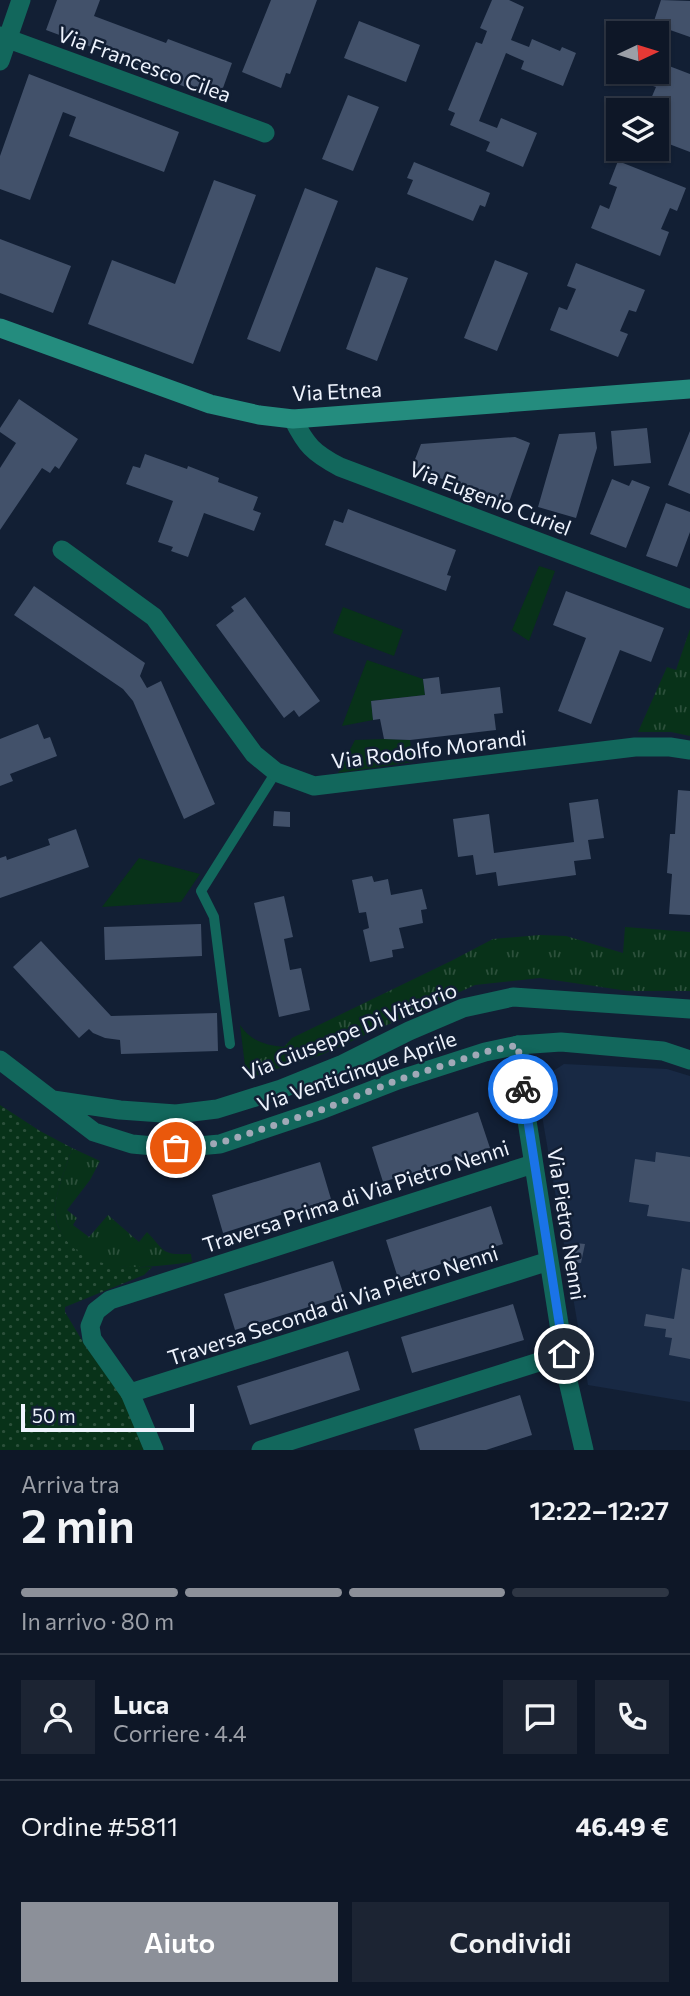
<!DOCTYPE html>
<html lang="it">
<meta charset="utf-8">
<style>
:root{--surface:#0e1727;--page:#1c2433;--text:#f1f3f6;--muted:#9b9fa7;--line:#2e3644;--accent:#8c9099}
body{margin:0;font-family:Commissioner,sans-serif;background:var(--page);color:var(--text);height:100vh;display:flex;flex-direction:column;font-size:26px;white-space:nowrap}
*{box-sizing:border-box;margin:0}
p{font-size:23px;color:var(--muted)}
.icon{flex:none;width:38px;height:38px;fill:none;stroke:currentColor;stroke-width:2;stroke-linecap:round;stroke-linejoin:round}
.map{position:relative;height:1450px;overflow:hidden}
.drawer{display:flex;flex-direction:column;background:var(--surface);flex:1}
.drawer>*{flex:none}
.needle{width:46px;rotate:86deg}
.buttons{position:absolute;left:606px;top:21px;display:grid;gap:14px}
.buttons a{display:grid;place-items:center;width:63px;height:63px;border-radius:0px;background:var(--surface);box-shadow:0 2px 5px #0004,0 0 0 2px var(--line);font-size:35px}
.scale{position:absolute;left:21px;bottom:18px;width:173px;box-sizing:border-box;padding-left:7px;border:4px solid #eef3fd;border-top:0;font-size:19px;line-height:24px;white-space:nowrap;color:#eef3fd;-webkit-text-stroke:5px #121f34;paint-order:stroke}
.pin{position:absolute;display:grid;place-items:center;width:60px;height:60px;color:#fff;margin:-30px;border:4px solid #fff;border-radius:50%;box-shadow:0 2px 7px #0007}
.courier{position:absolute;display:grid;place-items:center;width:70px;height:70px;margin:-35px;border:5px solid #1a73e8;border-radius:50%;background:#fff;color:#222;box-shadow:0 2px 9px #0007}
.summary em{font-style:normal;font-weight:600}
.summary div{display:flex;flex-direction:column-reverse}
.summary{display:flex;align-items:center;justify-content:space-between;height:119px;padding:0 21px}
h1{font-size:46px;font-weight:600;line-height:52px}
.bar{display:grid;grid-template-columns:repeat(4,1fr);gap:10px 7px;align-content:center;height:84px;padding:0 21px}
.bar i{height:9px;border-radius:5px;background:var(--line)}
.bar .selected{background:var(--accent)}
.bar p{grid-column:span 4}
.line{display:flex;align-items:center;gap:18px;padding:0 21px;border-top:2px solid var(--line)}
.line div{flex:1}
.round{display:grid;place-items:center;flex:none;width:74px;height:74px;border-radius:0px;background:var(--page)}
.primary-button{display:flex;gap:14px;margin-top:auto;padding:14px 21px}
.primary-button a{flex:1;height:80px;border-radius:0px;background:var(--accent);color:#fff;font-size:28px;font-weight:600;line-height:80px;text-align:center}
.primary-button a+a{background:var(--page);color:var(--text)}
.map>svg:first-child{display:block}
.built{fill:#182944}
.grass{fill:url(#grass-tufts)}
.park{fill:url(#park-dots)}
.garden{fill:#083219}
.building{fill:#42516a}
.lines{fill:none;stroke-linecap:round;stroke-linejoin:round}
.service{stroke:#12675c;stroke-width:10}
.minor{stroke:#12675c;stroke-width:19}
.tertiary{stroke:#12675c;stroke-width:19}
.secondary{stroke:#248c7e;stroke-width:19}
.done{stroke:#a1a9b7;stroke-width:7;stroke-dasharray:0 12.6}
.route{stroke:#1a73e8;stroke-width:9}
.labels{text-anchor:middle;stroke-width:5;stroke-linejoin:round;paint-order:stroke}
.street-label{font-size:21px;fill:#eef3fd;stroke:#121f34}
</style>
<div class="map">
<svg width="690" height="1450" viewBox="0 0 690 1450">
<defs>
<pattern id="grass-tufts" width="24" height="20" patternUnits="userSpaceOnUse" patternTransform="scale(1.75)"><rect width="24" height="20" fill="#083219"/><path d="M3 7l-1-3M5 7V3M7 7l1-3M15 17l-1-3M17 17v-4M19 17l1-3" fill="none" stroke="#2c503b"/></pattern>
<pattern id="park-dots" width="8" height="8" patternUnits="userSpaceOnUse" patternTransform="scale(1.75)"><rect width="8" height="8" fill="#083219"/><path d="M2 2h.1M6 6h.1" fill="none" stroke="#2c503b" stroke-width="1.8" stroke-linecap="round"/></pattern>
</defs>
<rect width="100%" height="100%" fill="#121f34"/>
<path class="built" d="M564,1064l103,5 23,7v326l-102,-17 -49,-287 2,-12 6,-11z"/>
<path class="grass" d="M690,629v107l-19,-4h-33l29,-65 9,3z
M625,927l65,5v59h-62l-88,-13 -65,7 -154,70 -67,21 -9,-10 39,-19 8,-9 159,-77 42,-22 47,-4 26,1 57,17z
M72,1148l28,13 -10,19 -23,30 10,8 -4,7 16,12 19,-22 31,27 8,-10c19,20 14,23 44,22l1,8c-41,5 -105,16 -129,-26 -5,-9 -8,-16 -8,-26 0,-16 12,-45 17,-62z"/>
<path class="park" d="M0,1105l40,26 32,17c-6,19 -14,39 -17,58 -1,9 1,18 6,26 17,33 58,36 91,35l-8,8 -79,32v5l21,35 35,47 23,56h-144z"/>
<path class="garden" d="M539,566l16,5 -26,70 -17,-11z
M343,607l60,23 -9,26 -61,-23z
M367,660l56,19 2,16 -54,6 2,19 -31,6z
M384,739l26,1 3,22 -75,11 17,-33z
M139,858l61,16 -19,28 -79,5z
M240,1025c12,17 25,20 45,22l-40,19z"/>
<path class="building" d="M57,0h43l-6,16 72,27 2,-4 64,24 -13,36 -64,-23 1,-5 -110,-41z
M271,0h46l-27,74 -4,-1 -5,15 -39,-16z
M492,0h17l15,7 -13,33 18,7 3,-8 28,12 2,-4 14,6 -13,33 -42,-17 3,-8 -18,-8 -27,68 18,7 4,-10 36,15 -14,34 -37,-16 4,-9 -40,-17 5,-12 -7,-3 28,-68 6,2 5,-13 -7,-3z
M661,0l29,1v36l-37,-13z
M359,21l61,24 -14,37 -62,-24z
M656,61l34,13v78l-34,-13v-29h-19l2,-5 8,3 9,-21 -9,-3 5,-12h4z
M29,74l150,58 -15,40 -95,-36 7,-19 -13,-5 -33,88 -30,-11v-33z
M348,95l31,12 -26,64 -31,-12z
M618,161l68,27 -9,23 -7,-3 -9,21 8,3 -9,24 -69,-28 9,-23 9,4 8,-22 -8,-3z
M414,162l76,31 -5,14 -5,-2 -7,16 -66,-27 6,-14 -6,-2z
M214,180l42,15 -63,169 -105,-40 24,-64 63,24z
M305,188l33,13 -58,151 -33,-13z
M0,239l71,27 -18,47 -53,-20z
M495,260l33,13 -31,78 -33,-13z
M576,263l69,27 -9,22 -7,-2 -9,21 8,3 -10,23 -68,-27 9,-23 8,3 9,-21 -9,-3z
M376,267l32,11 -31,83 -31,-12z
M19,399l59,40 -19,30 -4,-3 -5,7 -8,-5 -42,62v-62l16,-25 -16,-11v-4z
M647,428l4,35 -37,3 -3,-35z
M690,431v63l-22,-9z
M595,432l2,16 -21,70 -38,-11 21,-73z
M515,437l15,6 -22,62 -96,-38 9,-23z
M145,454l42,15 1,-3 31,12 -1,4 40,15 -5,13 8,3 -7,18 -50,-18 -16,44 -17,-6 2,-4 -15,-5 15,-41 -47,-17 7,-18 7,2z
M612,479l17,7 3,-6 18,7 -24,61 -36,-14z
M666,503l24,9v20l-13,35 -31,-11z
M348,509l108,41 -9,25 4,1 -5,15 -121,-46 9,-25 9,3z
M34,586l111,77 -5,13 7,12 14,-7 54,123 -31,15 -51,-118 -10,-12 -109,-74z
M566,591l98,37 -13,34 -31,-12 -29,74 -33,-13 28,-73 -33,-13z
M245,597l75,104 -21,16 -5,-7 -10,8 -68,-93 18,-14 -3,-4z
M439,677l2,17 59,-7 3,26 -9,1 2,16 -86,10 -26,-1 -4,-20 -7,1 -2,-19 54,-6 -2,-16z
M38,724l6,15 6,-2 7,19 -47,18 3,7 -13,5v-47z
M678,790l12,1v124l-21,-1 3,-40 -5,-1 3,-39h5z
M598,799l6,39 -16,2 3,19 -17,2 2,14 -78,11 -2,-14 -20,3 -3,-20 -15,2 -5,-38 36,-5 5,39 80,-11 -5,-39z
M274,811l16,1v15l-17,-1z
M76,829l13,38 -89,31v-40l6,-2 1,4 43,-15 -2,-6z
M372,876l2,6 14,-3 3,16 31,-6 5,20 -6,1 2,13 -24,5 5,20 -12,2 1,7 -23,5 -7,-32 6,-2 -3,-16 -7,1 -7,-33z
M284,896l9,41 -9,2 6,31 11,-2 9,42 -31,7 -25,-114z
M201,924l1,32 -97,4 -1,-33z
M41,941l70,75 106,-3 1,38 -97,3 -1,-14 -15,-2 -12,-5 -4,-4 -10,9 -66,-71z
M478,1112l12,36 -107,34 -11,-35z
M656,1152l34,5v65l-43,-6 2,-11 -20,-3 6,-43 20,3z
M320,1162l11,37 -108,34 -11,-38z
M491,1206l12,38 -105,34 -12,-38z
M575,1243l10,1 -4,19 -9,-1z
M333,1261l11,35 -109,34 -11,-36z
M682,1268l8,2v89l-21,-4 3,-17 -7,-1 1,-8 -22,-3 2,-12 28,5z
M513,1304l11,36 -112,33 -11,-36z
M348,1351l12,39 -110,35 -13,-39z
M520,1395l12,40 -46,15h-66l-6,-21z"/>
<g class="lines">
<path class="service" d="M230,1044l-16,-127 -13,-26 75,-119"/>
<path class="minor" d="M0,36l265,97
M0,61l21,-61
M62,550l92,67 100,137 22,18 38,14 321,-39h35l20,3
M518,1045l7,63 43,273 16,69
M130,1393l419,-132
M154,1450l-24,-57 -38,-54 -2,-13 6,-15 14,-11 423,-136
M261,1450l303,-96"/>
<path class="tertiary" d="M293,419c13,26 20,34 47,48l350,132
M0,1060l94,72 38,12 44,4 44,-4 101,-34 77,-30 87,-28 33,-7 43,-3 102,9 27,9
M53,1100l67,10 56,4 41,-5 64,-20 62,-25 66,-33 54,-23 50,-11 177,12"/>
<path class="secondary" d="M0,328l210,76 49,11 34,4 397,-30"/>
</g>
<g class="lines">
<path class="done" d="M176,1148l44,-5 101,-33 77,-30 87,-28 33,-7 5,44"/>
<path class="route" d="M523,1089l41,265"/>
</g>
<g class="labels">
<g class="street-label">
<text transform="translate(144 65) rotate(20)" y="7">Via Francesco Cilea</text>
<text transform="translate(337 392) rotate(-3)" y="7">Via Etnea</text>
<text transform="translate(490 499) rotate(21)" y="7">Via Eugenio Curiel</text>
<text transform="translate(429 750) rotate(-7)" y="7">Via Rodolfo Morandi</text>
<text transform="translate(350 1032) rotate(-22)" y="7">Via Giuseppe Di Vittorio</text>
<text transform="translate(357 1072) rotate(-19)" y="7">Via Venticinque Aprile</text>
<text transform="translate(356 1197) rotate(-18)" y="7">Traversa Prima di Via Pietro Nenni</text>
<text transform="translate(566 1224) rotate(81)" y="7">Via Pietro Nenni</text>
<text transform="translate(333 1306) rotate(-18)" y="7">Traversa Seconda di Via Pietro Nenni</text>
</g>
</g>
</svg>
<div class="buttons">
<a><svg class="needle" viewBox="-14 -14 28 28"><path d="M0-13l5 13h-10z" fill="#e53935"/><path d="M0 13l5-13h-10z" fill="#9b9fa7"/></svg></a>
<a><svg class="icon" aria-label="layers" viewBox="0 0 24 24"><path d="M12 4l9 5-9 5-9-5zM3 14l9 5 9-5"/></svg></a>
</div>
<div class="scale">50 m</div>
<div class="pin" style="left:176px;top:1148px;background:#ea580c"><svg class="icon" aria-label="bag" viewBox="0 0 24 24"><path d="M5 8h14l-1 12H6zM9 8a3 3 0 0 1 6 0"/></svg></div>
<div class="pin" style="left:564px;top:1354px;background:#1f2937"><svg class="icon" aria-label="home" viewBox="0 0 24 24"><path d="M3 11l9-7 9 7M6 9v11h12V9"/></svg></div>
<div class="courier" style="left:523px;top:1089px"><svg class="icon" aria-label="bike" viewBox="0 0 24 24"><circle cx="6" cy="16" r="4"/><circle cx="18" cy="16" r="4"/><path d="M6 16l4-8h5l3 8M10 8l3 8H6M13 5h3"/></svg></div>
</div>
<section class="drawer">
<div class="summary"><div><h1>2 min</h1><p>Arriva tra</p></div><em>12:22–12:27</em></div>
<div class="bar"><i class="selected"></i><i class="selected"></i><i class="selected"></i><i></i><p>In arrivo · 80 m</p></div>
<div class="line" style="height:126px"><a class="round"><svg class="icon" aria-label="person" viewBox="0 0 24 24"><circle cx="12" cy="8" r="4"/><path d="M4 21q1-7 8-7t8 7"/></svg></a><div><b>Luca</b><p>Corriere · 4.4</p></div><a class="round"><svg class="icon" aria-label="chat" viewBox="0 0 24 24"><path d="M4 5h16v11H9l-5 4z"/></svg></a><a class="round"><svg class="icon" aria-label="phone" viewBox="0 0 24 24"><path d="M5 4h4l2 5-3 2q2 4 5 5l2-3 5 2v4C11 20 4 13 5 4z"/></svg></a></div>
<div class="line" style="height:91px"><div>Ordine #5811</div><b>46.49 €</b></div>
<div class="primary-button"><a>Aiuto</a><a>Condividi</a></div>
</section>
